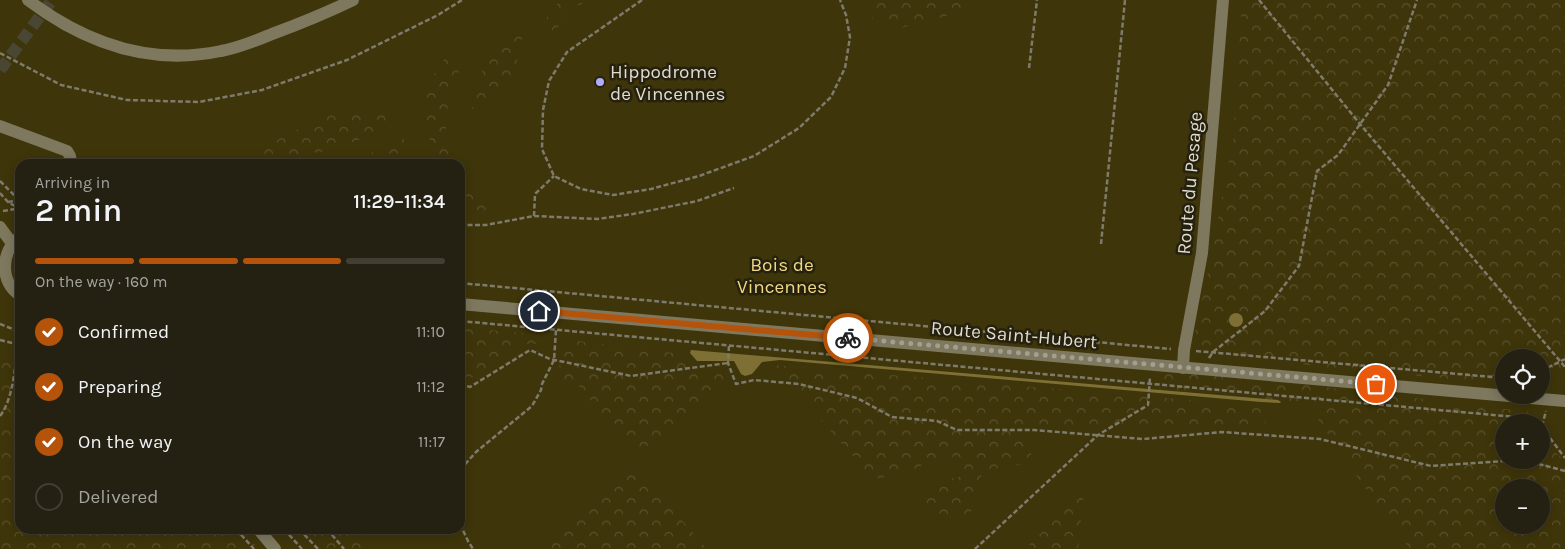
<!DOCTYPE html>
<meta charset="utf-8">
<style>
:root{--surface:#242012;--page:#302d20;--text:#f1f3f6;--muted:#a3a39f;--line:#413e32;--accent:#b45309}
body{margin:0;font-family:Karla,sans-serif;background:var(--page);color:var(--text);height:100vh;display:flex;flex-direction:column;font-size:19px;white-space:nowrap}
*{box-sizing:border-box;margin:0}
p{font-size:16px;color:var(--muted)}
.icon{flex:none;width:28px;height:28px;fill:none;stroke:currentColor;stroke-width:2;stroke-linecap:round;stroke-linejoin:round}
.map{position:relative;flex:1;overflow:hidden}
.details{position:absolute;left:15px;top:159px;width:450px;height:375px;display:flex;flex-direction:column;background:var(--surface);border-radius:15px;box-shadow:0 2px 12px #0003,0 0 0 1px var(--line)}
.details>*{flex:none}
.fabs{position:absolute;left:1495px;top:349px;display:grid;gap:10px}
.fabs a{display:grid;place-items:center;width:55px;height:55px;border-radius:50%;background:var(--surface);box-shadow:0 2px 12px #0003,0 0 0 1px var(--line);font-size:25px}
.pin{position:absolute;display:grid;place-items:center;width:42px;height:42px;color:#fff;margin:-21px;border:2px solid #fff;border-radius:50%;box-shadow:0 1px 5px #0007}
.courier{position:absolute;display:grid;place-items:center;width:50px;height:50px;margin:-25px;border:4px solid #b45309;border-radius:50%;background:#fff;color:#222;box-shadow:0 1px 6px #0007}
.head em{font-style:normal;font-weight:600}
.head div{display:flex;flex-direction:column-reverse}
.head{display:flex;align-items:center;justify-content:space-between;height:85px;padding:0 20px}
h1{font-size:32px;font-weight:600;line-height:38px}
.bar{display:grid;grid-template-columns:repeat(4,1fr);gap:8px 5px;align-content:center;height:60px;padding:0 20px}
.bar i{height:6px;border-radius:4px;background:var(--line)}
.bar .on{background:var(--accent)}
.bar p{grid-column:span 4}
ol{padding:0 20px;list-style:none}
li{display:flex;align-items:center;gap:15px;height:55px}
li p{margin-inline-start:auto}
li .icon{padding:5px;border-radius:50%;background:var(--accent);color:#fff;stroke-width:4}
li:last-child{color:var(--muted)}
li i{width:28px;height:28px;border:2px solid var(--line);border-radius:50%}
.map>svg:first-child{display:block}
.green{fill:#3f350a;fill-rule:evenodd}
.forest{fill:url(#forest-crowns);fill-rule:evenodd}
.water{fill:#7e7035}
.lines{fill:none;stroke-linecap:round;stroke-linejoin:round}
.minor-tunnel{stroke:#4a4634;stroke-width:12;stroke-dasharray:12 6;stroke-linecap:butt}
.path{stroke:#7f7b6c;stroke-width:2.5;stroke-dasharray:5 2.5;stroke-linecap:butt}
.minor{stroke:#7e785f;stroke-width:12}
.done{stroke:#a29e90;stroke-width:5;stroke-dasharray:0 9}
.route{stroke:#b45309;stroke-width:6}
.poi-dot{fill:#b1adfa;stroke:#26210e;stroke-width:2}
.labels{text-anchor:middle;stroke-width:5;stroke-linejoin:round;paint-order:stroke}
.poi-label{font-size:19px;fill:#dfdcd0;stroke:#26210e;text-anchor:start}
.street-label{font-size:19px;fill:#dfdcd0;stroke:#26210e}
.park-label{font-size:19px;fill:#efd881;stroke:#26210e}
</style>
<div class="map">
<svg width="1565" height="549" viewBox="0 0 1565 549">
<defs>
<pattern id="forest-crowns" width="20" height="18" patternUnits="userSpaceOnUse" patternTransform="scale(1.25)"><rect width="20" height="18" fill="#3f350a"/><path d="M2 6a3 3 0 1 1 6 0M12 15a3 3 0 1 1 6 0" fill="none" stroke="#5a522d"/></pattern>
</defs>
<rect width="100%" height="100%" fill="#302b18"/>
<path class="green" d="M0,0h1565v549h-1565zM20,164h440v365h-440zM1504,358h37v37h-37zM1504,422h37v38h-37zM1504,488h37v37h-37z"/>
<path class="forest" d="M560,0h32l-21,8 -23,34 -3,-22z
M873,0h101l-16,13 -57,15 -29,-7 3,-15z
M1242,0h323v372l-16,16 -8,-1v-29h-37v26l-181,-17 -116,-16 -13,-15 11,-49 28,-147z
M515,33l8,2 -12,55 -18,5 -10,12 -11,2 17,-63z
M452,55l6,4 1,16 -11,11v18l-3,36 11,24h-24l-6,-16 4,-9 -5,-5 -3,-47 11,-11 12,-18z
M360,108l30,6 10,10 -71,27 -27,3 -20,10h-42l-3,-4 84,-42z
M403,138l5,7 -22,19h-38z
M460,172l7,12 26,31 -7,1 -16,-11 -10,-2z
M460,327l82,8 -4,9h-13l-57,36 -8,-2z
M563,339l118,15 20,18 20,-2 3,9 -68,65 -28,5 -48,-62 -22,-10z
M0,349l20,2v178h221l18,20h-259z
M772,365l498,42 -7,22 -49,-3 -89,4 -112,-5 23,37 -53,9 -15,50 -39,-10 -6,-10 7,-18 29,-6 8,-19 -24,-2 -42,19 -28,4z
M1158,367l380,46v9h-34v38h37v-24l6,9 18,16v56l-5,32h-150l-51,-69 -53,-78 -146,-10zM1504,488h37v37h-37z
M635,466l72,83h-163z
M1084,491l-6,58h-49v-4z
M306,529h57l5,20h4h-47z"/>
<path class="water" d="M1229 320a7 7 0 1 1 14 0a7 7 0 1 1-14 0Z
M691,350l587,50 3,2 -1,1 -19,-1 -481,-42 -18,2 -10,12 -7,2 -4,-2 -7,-13h-37l-7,-8z"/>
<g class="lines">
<path class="minor-tunnel" d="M0,70l52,-70"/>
<path class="path" d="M642,0l-75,52 -18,29 -6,29 -1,39 12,27 27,13 32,6 38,-6 48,-13 55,-20 45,-28 32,-31 14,-29 5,-31 -4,-22 -6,-15
M1259,0l101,124 205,243
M0,53l61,32 66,15 72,2 63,-12 85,-30 91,-45 24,-15
M1029,68l8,-68
M0,181l20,20
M0,193l8,9 12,7
M8,202l11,-2
M3,211l13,-2
M534,216l1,-22 19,-18
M460,225h26l48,-9 63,3 36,-5 64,-13 37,-13
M1101,244l24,-244
M460,283l711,66
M460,321l1067,97 10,4
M0,324l20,8
M0,340l20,5
M729,346l-1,17 8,21 18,-4 45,4 58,14 35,19 45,4 20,9h77l109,9 79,-7 98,7 111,27 89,-6
M1196,351l308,27
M1209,358l4,-6 52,-41 34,-45 18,-95 21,-16 50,-70 29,-85
M1541,371l24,-12
M460,384l10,3 60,-37 20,9 81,17 97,-13
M0,416c15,-19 16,-61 19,-84
M1541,426l24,32
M1542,426l4,-15
M1524,460l41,11
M460,470l16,-18 56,-46 9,-16 1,-6 12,-24 2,-30
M460,524l8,17 5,8
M236,529l18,20
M284,529l18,20
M299,529l19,20
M327,529l17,20
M975,549l123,-114 50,-30 2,-28"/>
<path class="minor" d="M28,0c57,43 122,66 193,51 18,-3 34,-10 51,-17 27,-10 54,-21 81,-34
M0,126l67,25 3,5 1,8
M0,227l11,15
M20,237c-20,13 -20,47 0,58
M460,304l1105,97
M1183,368l1,-18 18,-97 21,-253
M258,529l17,20"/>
</g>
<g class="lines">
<path class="done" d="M848,338l528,46"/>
<path class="route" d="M539,311l309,27"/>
</g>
<circle class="poi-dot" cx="600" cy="82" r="5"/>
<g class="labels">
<g class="poi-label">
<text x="610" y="78">Hippodrome<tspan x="610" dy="22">de Vincennes</tspan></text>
</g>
<g class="street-label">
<text transform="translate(1189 183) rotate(-85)" y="7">Route du Pesage</text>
<text transform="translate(1014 334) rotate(5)" y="7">Route Saint-Hubert</text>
</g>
<g class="park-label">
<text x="782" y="271">Bois de<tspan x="782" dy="22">Vincennes</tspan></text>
</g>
</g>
</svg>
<div class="fabs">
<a><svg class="icon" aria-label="locate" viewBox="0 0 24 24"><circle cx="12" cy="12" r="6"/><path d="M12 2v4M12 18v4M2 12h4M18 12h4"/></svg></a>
<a>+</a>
<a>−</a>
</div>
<div class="pin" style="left:1376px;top:384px;background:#ea580c"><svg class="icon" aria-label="bag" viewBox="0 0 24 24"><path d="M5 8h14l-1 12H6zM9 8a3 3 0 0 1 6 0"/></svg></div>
<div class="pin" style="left:539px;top:311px;background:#1f2937"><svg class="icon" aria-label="home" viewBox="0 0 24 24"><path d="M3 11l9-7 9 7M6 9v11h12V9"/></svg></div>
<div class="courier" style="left:848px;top:338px"><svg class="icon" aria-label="bike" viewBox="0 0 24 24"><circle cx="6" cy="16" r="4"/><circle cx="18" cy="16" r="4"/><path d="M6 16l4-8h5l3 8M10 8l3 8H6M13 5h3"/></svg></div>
<section class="details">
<div class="head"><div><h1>2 min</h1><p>Arriving in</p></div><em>11:29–11:34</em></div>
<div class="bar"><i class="on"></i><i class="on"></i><i class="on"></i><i></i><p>On the way · 160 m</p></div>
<ol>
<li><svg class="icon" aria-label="check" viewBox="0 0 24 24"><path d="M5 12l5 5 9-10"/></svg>Confirmed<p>11:10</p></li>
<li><svg class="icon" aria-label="check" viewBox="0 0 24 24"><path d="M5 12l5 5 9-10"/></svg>Preparing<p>11:12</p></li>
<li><svg class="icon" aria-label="check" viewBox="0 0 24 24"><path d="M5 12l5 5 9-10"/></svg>On the way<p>11:17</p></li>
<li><i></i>Delivered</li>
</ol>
</section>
</div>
